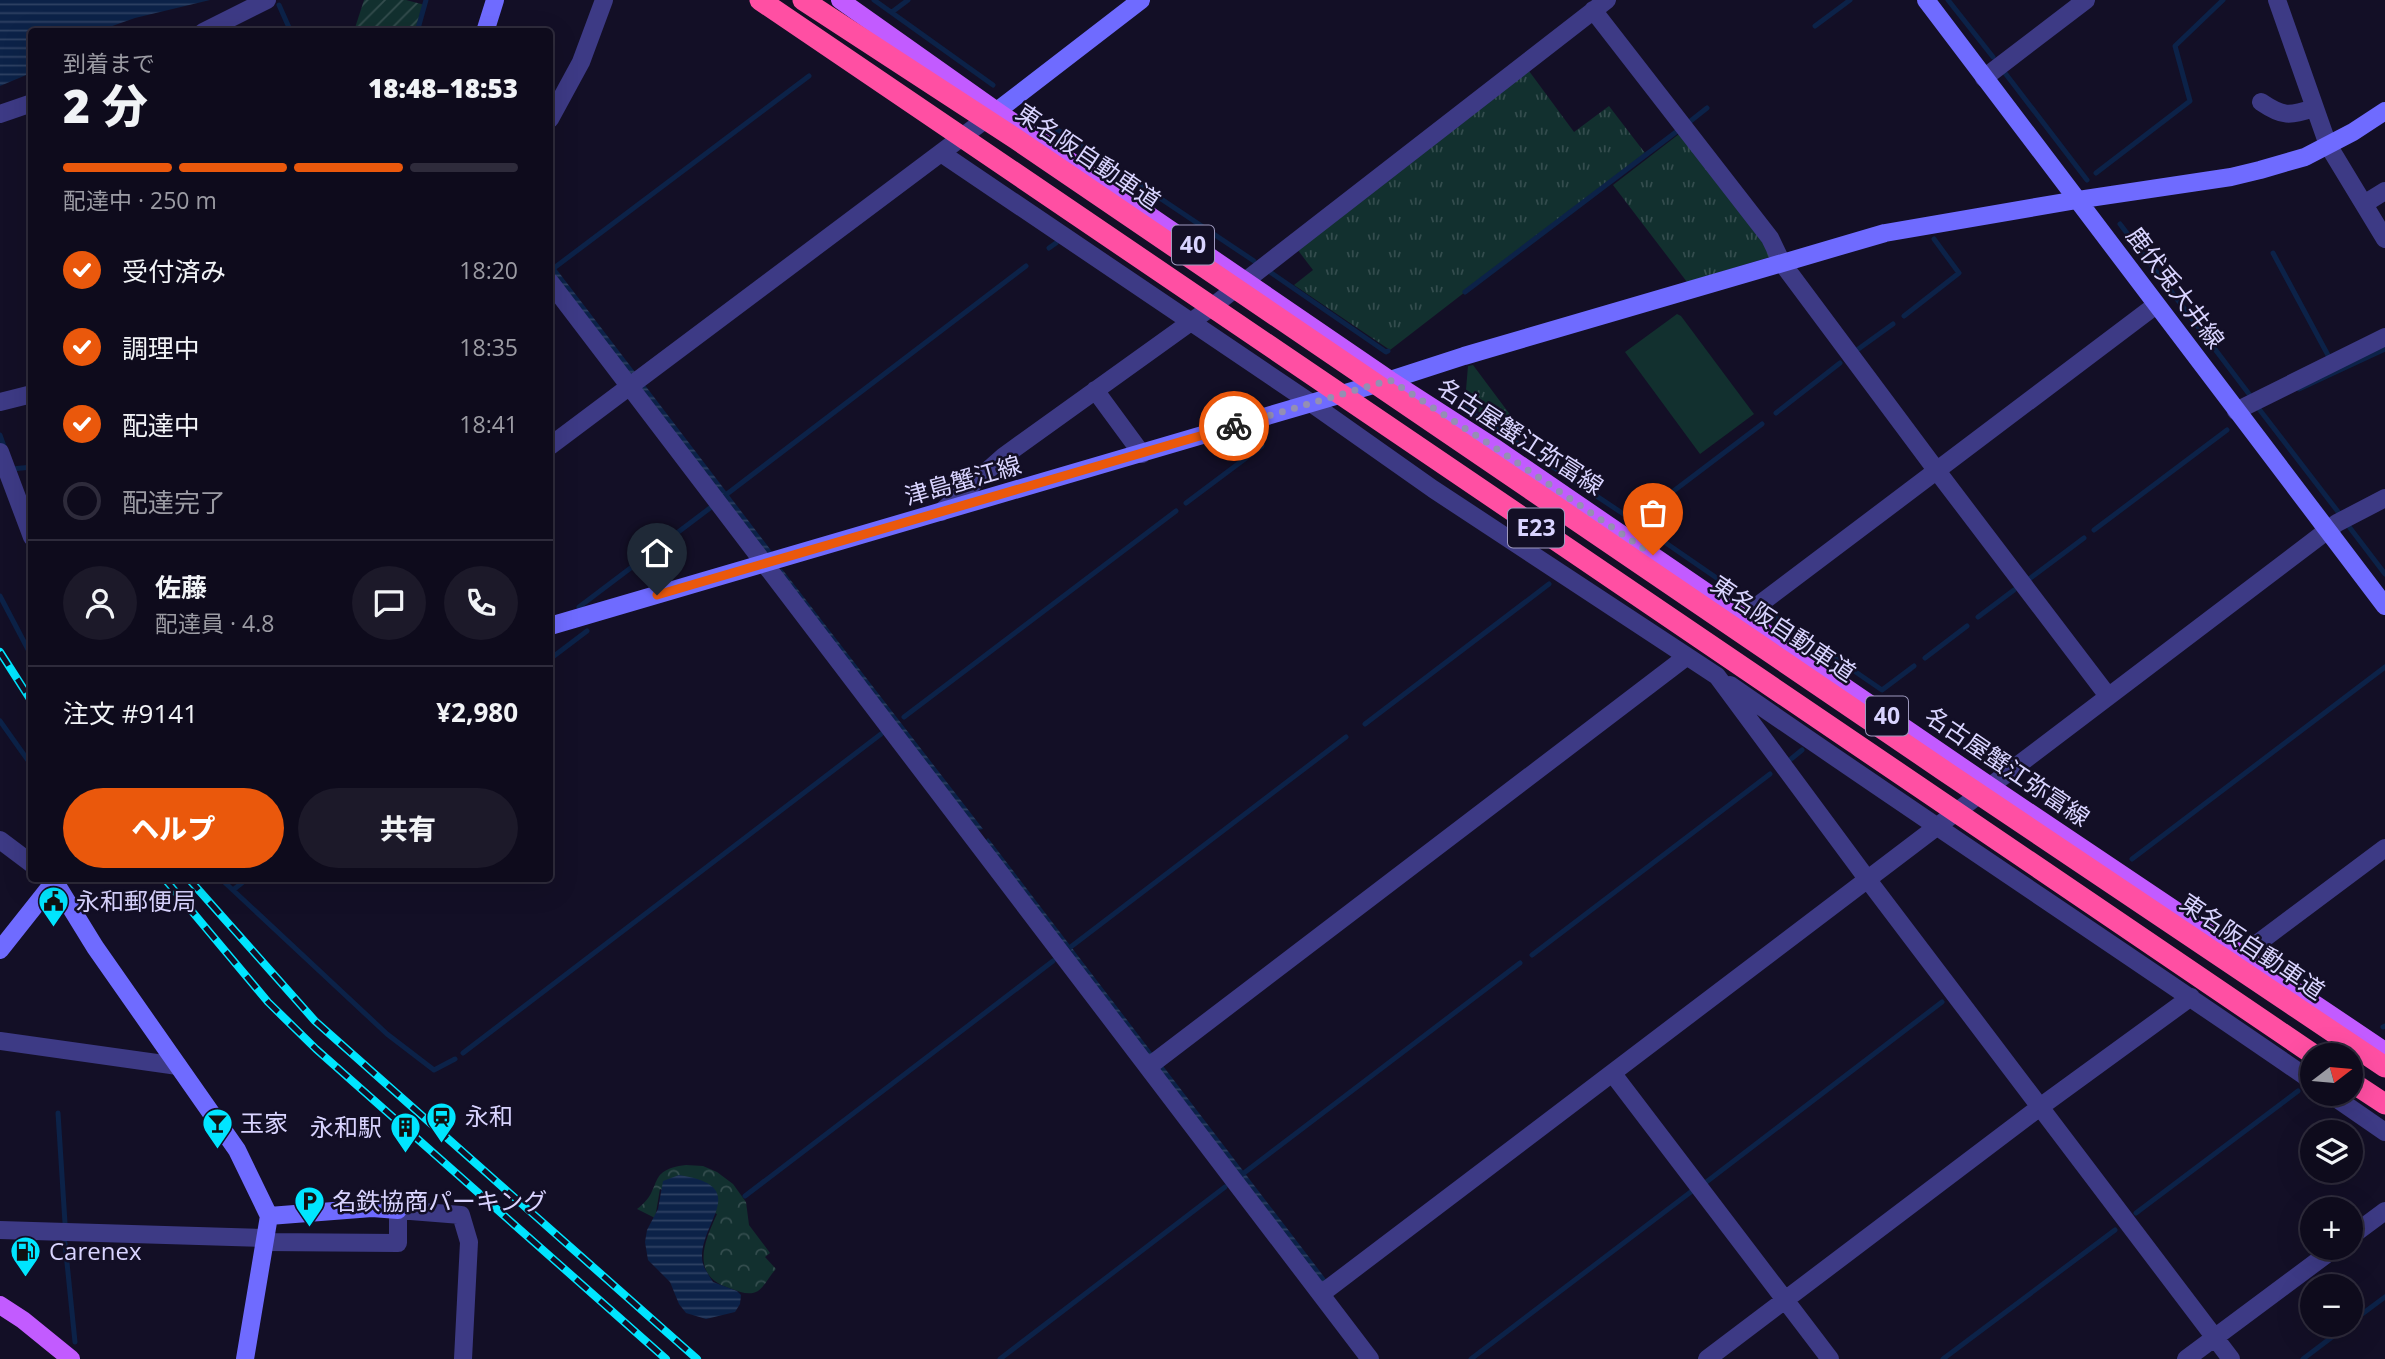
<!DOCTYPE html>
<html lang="ja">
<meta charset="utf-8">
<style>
:root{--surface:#0e0b1c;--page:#1c1929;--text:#f1f3f6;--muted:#9b9ba3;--line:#2e2b3b;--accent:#ea580c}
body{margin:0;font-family:"Open Sans","Noto Sans JP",sans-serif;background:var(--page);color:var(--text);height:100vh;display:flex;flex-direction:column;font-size:26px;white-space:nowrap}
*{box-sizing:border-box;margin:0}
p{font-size:23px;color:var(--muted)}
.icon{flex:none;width:38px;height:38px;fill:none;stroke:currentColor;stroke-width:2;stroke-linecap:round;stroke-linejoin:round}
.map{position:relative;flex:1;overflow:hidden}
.drawer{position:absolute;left:28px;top:28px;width:525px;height:854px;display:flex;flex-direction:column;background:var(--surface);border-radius:7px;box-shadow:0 7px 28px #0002,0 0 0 2px var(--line)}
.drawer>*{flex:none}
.needle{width:46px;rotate:74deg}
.controls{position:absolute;left:2300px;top:1043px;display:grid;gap:14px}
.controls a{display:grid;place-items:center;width:63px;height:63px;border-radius:50%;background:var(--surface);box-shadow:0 7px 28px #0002,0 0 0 2px var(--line);font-size:35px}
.pin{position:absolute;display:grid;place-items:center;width:60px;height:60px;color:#fff;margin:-72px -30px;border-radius:50% 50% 50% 0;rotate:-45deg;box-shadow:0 0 7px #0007}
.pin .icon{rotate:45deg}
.courier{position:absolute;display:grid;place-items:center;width:70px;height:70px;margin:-35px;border:5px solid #ea580c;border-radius:50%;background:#fff;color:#222;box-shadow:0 2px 9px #0007}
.head em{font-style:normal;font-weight:800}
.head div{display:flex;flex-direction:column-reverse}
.head{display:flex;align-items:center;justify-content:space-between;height:119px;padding:0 35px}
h1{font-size:46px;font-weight:800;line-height:52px}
.bar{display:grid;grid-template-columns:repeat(4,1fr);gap:10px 7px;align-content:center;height:84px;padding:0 35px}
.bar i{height:9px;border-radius:5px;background:var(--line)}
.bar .selected{background:var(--accent)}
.bar p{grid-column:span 4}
.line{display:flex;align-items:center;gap:18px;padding:0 35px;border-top:2px solid var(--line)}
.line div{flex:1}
.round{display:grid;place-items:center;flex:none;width:74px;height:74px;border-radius:37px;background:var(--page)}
ol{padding:0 35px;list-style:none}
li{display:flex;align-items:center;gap:21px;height:77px}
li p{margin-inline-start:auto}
li .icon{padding:7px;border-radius:50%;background:var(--accent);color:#fff;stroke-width:4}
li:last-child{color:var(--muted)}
li i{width:38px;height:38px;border:4px solid var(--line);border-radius:50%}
.button{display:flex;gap:14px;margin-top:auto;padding:14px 35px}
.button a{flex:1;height:80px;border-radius:42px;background:var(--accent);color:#fff;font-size:28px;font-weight:800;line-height:80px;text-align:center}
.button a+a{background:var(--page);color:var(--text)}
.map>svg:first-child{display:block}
.grass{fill:url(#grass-tufts)}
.forest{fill:url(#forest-crowns)}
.garden{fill:url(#garden-furrows)}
.pitch{fill:#12302f}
.water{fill:url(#water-rules)}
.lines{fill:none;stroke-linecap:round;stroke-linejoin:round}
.stream{stroke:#0c2248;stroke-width:5}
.street{stroke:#3d3a85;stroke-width:18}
.secondary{stroke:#6f6bff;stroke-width:18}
.primary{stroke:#c25bff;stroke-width:18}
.highway{stroke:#ff4fa3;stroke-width:21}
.rail-casing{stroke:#00e5ff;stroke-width:8}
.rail{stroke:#130f26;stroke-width:5;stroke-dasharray:16;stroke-linecap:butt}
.highway-bridge{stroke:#ff4fa3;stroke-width:21}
.done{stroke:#948fb3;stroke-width:7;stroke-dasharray:0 12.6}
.route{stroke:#ea580c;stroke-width:9}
.labels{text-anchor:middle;stroke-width:5;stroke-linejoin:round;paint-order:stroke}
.shield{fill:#130f26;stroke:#9e99be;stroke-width:2}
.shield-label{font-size:23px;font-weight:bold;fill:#d9d4ff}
.street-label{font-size:24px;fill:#d9d4ff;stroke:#130f26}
.poi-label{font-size:24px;fill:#d9d4ff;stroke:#130f26;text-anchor:start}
</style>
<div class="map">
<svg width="2385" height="1359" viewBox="0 0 2385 1359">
<defs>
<pattern id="grass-tufts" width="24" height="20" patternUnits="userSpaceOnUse" patternTransform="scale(1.75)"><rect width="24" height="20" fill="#12302f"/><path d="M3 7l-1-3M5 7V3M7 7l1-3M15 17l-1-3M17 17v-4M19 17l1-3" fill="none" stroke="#344d4e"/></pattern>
<pattern id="forest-crowns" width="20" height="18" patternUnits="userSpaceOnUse" patternTransform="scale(1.75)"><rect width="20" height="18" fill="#12302f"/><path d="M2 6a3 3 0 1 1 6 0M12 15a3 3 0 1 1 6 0" fill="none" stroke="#344d4e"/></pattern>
<pattern id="garden-furrows" width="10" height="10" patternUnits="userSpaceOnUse" patternTransform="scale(1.75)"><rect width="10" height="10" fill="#12302f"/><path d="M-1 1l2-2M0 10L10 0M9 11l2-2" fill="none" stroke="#344d4e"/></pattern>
<pattern id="water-rules" width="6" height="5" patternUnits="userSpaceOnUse" patternTransform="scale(1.75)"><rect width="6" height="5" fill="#0c2248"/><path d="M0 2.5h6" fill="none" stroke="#2f4163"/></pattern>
</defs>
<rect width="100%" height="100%" fill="#130f26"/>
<path class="grass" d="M1529,71l45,61 35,-26 36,47 -255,197 -96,-65 19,-15 -16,-21z
M1683,131l90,125 -86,26 -74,-97z
M1473,365l50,67 -7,5 -51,-35 3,-36z"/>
<path class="forest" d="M686,1165l17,1 14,6 16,12 13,18 3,23 21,28 -5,4 11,12c-6,6 -11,17 -18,22 -8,5 -18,1 -26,-2 -42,-12 -29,-45 -15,-75l-57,-25 -5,29 -18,-9c28,-20 7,-39 49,-44z"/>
<path class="garden" d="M364,0h42l19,5 -8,26h-63z"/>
<path class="pitch" d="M1677,314l4,2 73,98 -54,40 -75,-102z"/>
<path class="water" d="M0,0h210l-75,18 -37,13 -66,1 -1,41 -31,13z
M554,266l219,287 -6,1 -217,-283z
M782,569l201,260 -6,1 -199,-260z
M988,838l165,216 -4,2 -164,-215z
M1160,1062l168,220 -5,3 -167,-219z
M679,1175c72,11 23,45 23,82 0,9 6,17 11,25l24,9 4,4 -1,9 -5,8 -29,7 -20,-6 -7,-9 -9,-22 -22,-22 -3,-18 2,-12 11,-21 5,-28z"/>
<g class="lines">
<path class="stream" d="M874,0l119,85
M1948,0l45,57
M279,5l12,27
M892,12l16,-12
M1815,26l35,-26
M417,32l9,-32
M2005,73l82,107
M1040,118l214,143
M1688,123l19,-15
M2096,173l94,-72 -15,-55 48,-46
M2120,224l129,170
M1049,248l7,-5
M2273,253l56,104
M550,271l259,-195
M1270,272l116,80 2,-1
M1465,292l211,-160
M1904,316l55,-43 -25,-34
M1857,350l36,-26
M2299,389l86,-40
M1463,407l171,114 119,82
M2259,409l80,104
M1776,413l64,-50
M0,435l5,14
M12,469l20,-2
M723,497l303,-231
M1186,503l76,-57 -3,-18
M1634,521l128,-97
M2350,528l35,46
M2094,530l133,-100
M2029,579l55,-41
M0,596l32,61
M579,607l131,-99
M1771,614l111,76 32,-24
M1978,617l36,-27
M1925,658l42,-32
M550,659l37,-28
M904,717l272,-206
M0,721l32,45
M1365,724l184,-140
M1791,759l11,-9
M2132,859l253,-192
M220,878l167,156 47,36 21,-11
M233,890l15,-12
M1068,949l278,-212
M1532,955l238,-181
M2383,1027l2,-1
M463,1053l418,-319
M58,1113l7,110
M1240,1176l280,-213
M1705,1183l237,-181
M745,1196l308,-235
M2136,1213l162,-122
M65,1243l10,99
M2350,1323l35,-26
M1000,1359l225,-172
M1471,1359l221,-168
M1943,1359l172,-129
M2303,1359l45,-34"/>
<path class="street" d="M2277,0l51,145 57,94
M1593,10l177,228 12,25 155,208 171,225
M203,32l64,-32
M1984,78l102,-78
M2261,102c22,15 28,14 53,6
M0,114l32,-11
M550,119l31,-57 23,-62
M941,153l370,250 122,86 284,187 151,204 363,479
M2364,204l21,-13
M550,282l820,1077
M1095,390l47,64
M0,402l32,-8
M2236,411l149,-74
M550,446l444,-333
M0,452l32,85
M941,512l63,-56 209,-150 394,-306
M1744,616l412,-311
M1730,685c193,134 389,263 582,396
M0,840l32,24
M2242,955l143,-107
M0,1041l178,25
M1148,1067l538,-410
M1613,1074l217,285
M2330,1094l55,38
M0,1230l265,8
M2350,1237l35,-26
M264,1242l134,1v-33l63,5 8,27 -6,117
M1321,1294l1016,-771 48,-25
M1707,1359l333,-252 151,-110
M2186,1359l149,-111"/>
<path class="secondary" d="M1926,0l459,606
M485,32l10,-32
M997,111l144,-111
M550,626l840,-246 74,-24 421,-123 192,-33 154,-23 29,-7 45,-13 48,-25 32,-21
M55,882l40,65 142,203 32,66
M0,950l57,-72
M269,1216l103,-8 26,2
M245,1359l24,-143"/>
<path class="primary" d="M840,0l157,111 393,269 104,67 496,339 395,265
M0,1305l23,15 48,39"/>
<path class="highway" d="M2350,1081l35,23"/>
<defs>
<path id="rail" d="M0,652l32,50
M164,878l104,124 48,47 350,310
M188,878l127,143 382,338"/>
</defs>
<use href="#rail" class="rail-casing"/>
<use href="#rail" class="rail"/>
<path class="highway-bridge" d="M760,0l1554,1055
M803,0l213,139 927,631 442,297"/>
</g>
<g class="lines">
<path class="done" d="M1234,426l156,-46 104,67 159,108"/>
<path class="route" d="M657,595l577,-169"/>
</g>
<defs>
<symbol id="civic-pin" viewBox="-11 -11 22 30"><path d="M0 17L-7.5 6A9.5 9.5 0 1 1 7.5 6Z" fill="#00e5ff" stroke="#130f26"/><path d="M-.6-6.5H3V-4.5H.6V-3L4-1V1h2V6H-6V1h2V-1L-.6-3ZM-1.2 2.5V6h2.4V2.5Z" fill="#111"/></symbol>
<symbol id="station-pin" viewBox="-11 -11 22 30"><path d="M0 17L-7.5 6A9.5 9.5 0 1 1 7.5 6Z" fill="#00e5ff" stroke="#130f26"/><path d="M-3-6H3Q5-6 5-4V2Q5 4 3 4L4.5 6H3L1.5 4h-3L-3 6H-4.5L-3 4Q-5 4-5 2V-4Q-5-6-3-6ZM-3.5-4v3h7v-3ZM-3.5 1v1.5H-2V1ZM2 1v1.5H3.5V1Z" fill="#111"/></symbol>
<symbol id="bar-pin" viewBox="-11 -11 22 30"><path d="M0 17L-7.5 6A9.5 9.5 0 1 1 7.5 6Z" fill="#00e5ff" stroke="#130f26"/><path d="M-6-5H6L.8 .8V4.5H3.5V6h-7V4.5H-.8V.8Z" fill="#111"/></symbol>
<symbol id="building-pin" viewBox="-11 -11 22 30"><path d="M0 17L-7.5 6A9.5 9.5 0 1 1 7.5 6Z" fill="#00e5ff" stroke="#130f26"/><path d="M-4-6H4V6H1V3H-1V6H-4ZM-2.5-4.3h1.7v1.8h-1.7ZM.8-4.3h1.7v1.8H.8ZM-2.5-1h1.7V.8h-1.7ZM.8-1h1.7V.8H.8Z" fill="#111"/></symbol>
<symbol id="parking-pin" viewBox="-11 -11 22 30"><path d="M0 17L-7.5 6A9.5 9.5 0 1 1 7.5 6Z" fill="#00e5ff" stroke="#130f26"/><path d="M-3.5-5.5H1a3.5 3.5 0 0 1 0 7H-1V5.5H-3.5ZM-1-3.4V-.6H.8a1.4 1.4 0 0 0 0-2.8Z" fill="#111"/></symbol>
<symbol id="fuel-pin" viewBox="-11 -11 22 30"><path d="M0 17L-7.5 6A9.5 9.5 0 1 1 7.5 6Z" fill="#00e5ff" stroke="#130f26"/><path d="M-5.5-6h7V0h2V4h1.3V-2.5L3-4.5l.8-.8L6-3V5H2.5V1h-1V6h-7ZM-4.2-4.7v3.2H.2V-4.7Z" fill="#111"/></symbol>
</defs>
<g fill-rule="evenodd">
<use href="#civic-pin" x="36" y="884" width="35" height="47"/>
<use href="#station-pin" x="424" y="1100" width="35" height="47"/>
<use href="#bar-pin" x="200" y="1106" width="35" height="47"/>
<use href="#building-pin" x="388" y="1110" width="35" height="47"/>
<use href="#parking-pin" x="292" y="1184" width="35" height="47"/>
<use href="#fuel-pin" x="8" y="1234" width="35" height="47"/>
</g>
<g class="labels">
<g class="shield">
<rect x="1172" y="225.5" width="42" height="39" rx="5"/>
<rect x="1508" y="508.5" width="56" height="39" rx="5"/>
<rect x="1866" y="696.5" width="42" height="39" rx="5"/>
</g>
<g class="shield-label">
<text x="1193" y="253">40</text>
<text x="1536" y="536">E23</text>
<text x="1887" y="724">40</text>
</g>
<g class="street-label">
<text transform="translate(1088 157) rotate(34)" y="8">東名阪自動車道</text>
<text transform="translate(2175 288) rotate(53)" y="8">鹿伏兎大井線</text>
<text transform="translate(1520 437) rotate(33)" y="8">名古屋蟹江弥富線</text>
<text transform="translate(963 481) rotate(-16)" y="8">津島蟹江線</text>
<text transform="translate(1783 629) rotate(34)" y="8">東名阪自動車道</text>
<text transform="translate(2007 767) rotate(34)" y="8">名古屋蟹江弥富線</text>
<text transform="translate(2252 947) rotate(34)" y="8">東名阪自動車道</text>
</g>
<g class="poi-label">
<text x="76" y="910">永和郵便局</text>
<text x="465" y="1125">永和</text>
<text x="240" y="1132">玉家</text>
<text x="382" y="1136" text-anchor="end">永和駅</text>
<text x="332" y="1210">名鉄協商パーキング</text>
<text x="49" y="1260">Carenex</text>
</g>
</g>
</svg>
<div class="controls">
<a><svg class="needle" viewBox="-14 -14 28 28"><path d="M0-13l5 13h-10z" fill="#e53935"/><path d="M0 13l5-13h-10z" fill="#9b9ba3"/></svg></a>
<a><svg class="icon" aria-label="layers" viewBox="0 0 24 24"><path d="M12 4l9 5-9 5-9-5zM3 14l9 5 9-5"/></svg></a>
<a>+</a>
<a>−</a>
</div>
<div class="pin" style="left:1653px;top:555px;background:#ea580c"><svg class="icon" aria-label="bag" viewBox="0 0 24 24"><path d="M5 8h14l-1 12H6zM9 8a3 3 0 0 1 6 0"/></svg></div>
<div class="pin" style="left:657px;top:595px;background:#1f2937"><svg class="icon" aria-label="home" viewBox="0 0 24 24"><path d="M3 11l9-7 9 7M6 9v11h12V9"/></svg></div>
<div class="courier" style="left:1234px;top:426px"><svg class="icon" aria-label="bike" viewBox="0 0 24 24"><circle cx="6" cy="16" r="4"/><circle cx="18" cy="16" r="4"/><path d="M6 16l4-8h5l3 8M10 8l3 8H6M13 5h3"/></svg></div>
<section class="drawer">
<div class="head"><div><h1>2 分</h1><p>到着まで</p></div><em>18:48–18:53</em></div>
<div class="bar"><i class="selected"></i><i class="selected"></i><i class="selected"></i><i></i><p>配達中 · 250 m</p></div>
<ol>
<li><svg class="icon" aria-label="check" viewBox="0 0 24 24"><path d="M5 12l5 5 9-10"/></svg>受付済み<p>18:20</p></li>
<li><svg class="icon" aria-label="check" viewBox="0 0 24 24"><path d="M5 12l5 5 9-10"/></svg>調理中<p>18:35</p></li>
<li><svg class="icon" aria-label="check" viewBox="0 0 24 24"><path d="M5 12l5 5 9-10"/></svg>配達中<p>18:41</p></li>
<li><i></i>配達完了</li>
</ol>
<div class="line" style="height:126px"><a class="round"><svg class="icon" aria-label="person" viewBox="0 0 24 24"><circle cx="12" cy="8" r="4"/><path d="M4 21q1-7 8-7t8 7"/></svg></a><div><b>佐藤</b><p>配達員 · 4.8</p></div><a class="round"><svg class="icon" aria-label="chat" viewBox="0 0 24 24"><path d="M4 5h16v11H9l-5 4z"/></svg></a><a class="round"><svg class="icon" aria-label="phone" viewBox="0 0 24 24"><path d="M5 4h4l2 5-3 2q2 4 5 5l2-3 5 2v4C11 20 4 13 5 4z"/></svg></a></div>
<div class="line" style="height:91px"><div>注文 #9141</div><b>¥2,980</b></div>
<div class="button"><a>ヘルプ</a><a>共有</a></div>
</section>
</div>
